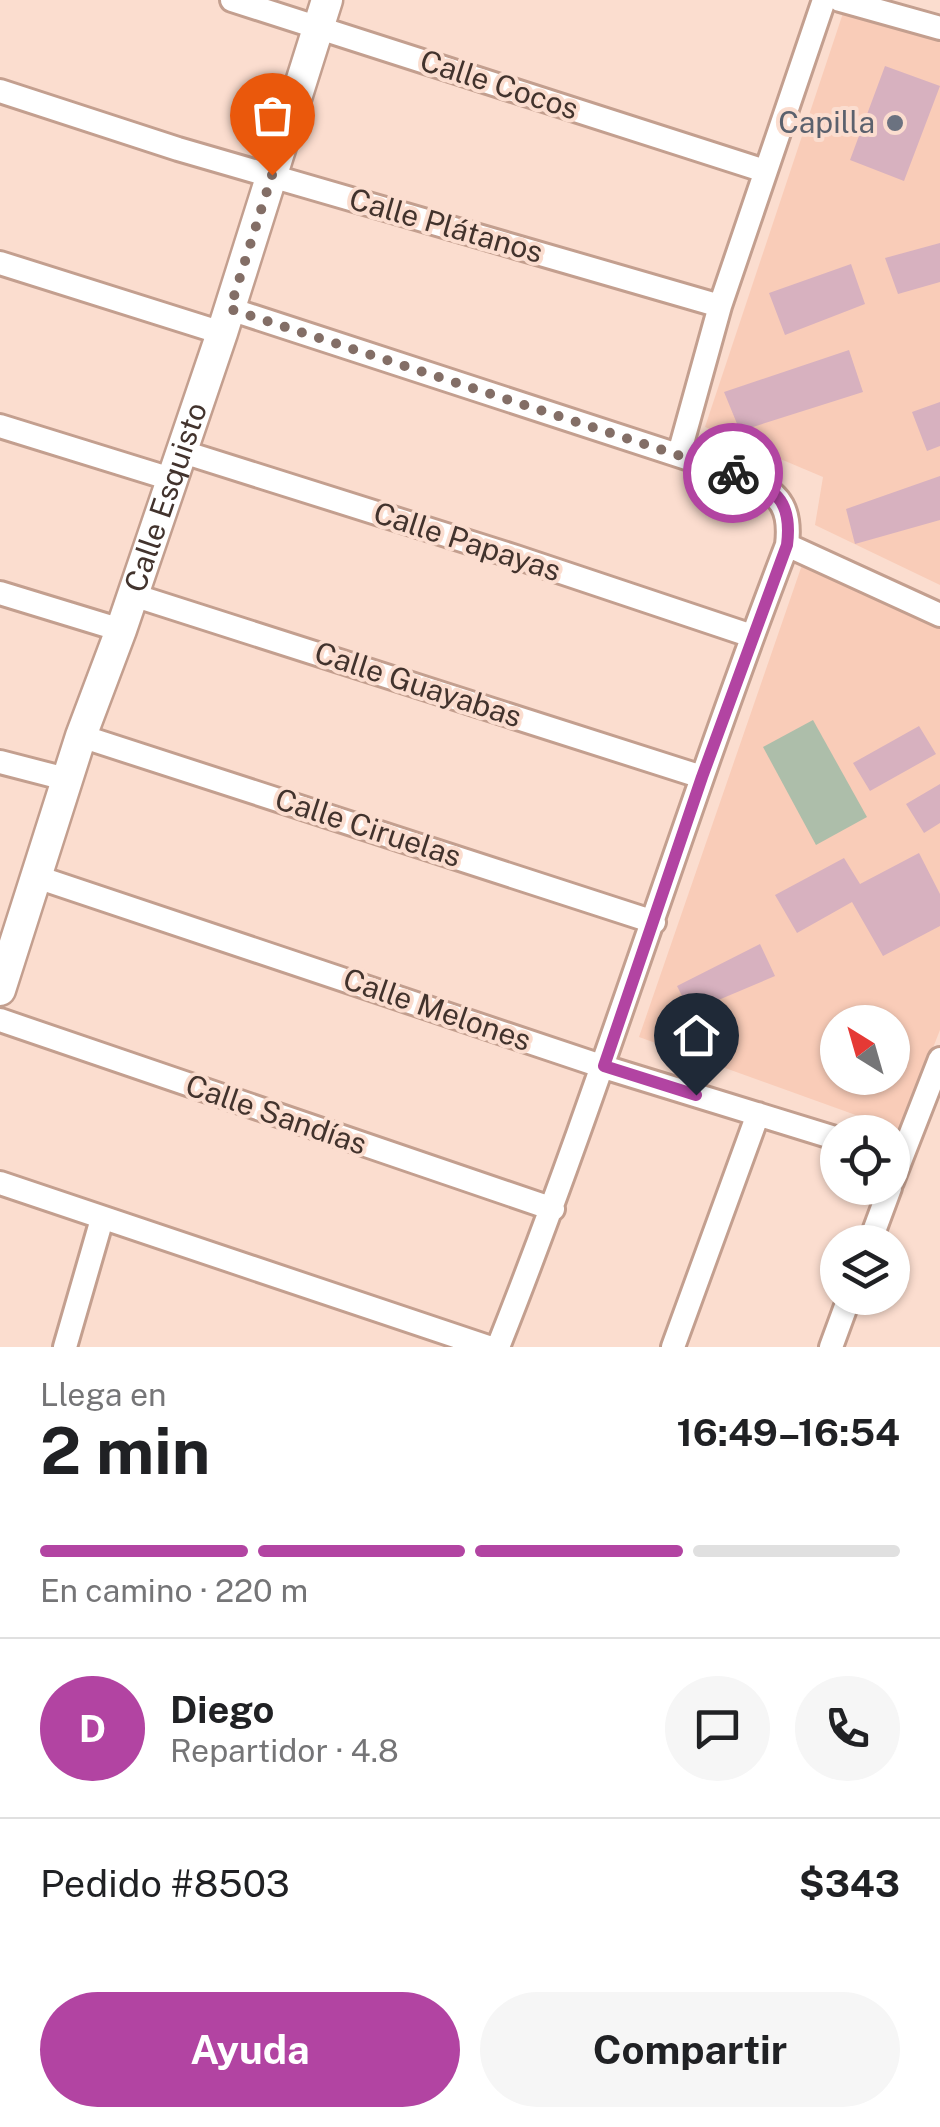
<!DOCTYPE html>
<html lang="es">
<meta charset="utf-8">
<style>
:root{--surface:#fff;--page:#f6f6f6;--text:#202124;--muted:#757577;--line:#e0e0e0;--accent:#b244a2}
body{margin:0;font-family:"Public Sans",sans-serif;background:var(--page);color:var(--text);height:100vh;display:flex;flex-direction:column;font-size:38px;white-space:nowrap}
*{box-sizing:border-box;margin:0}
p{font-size:32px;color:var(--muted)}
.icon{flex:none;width:55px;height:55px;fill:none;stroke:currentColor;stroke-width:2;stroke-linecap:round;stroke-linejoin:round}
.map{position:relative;height:1347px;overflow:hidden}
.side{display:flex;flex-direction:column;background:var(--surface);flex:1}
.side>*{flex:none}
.needle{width:65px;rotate:323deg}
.controls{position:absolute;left:820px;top:1005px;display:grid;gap:20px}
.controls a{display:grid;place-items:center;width:90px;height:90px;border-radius:50%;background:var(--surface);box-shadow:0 2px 8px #0004;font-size:50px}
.pin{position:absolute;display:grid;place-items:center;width:85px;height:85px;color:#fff;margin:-102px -42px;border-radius:50% 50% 50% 0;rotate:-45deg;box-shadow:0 0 10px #0007}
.pin .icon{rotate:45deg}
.courier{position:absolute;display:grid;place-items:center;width:100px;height:100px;margin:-50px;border:8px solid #b244a2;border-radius:50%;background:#fff;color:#222;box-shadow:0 2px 12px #0007}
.head em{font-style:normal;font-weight:700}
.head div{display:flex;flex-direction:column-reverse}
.head{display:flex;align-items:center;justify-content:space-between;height:170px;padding:0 40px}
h1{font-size:65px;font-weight:700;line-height:75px}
.bar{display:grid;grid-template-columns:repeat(4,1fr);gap:15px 10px;align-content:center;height:120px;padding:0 40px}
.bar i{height:12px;border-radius:8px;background:var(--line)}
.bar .selected{background:var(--accent)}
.bar p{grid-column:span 4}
.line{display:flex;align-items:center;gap:25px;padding:0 40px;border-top:2px solid var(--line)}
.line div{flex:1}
.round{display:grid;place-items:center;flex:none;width:105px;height:105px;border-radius:52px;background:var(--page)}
.action{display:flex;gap:20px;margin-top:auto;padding:20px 40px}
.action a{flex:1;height:115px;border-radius:60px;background:var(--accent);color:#fff;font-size:40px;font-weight:700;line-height:115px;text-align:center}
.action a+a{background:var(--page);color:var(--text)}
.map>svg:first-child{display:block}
.built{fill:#f9ccb8;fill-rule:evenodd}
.green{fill:#adbeaa}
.building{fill:#d7b1bf}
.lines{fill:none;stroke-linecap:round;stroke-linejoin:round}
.street-casing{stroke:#c39f8f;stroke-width:28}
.secondary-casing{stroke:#c39f8f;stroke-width:35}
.street{stroke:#fff;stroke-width:22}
.secondary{stroke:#fff;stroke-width:30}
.done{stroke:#836e66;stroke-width:10;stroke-dasharray:0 18}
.route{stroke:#b244a2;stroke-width:12}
.worship-dot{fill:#6b7280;stroke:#fbddcf;stroke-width:4}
.labels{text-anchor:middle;stroke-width:8;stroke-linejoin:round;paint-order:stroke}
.street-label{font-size:30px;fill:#42332d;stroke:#fbddcf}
.worship-label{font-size:30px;fill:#5b616d;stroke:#fbddcf;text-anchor:end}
</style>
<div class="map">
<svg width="940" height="1347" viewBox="0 0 940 1347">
<rect width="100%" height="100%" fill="#fbddcf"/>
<path class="built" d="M845,7l95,32v546l-125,-60 8,-48 -118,-50z
M803,562l137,65v403l-40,101 -261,-94zM838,1022h54v56h-54z"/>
<path class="green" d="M813,720l54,97 -51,28 -53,-98z"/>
<path class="building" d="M885,66l55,20 -36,95 -54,-21z
M940,243v39l-42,12 -13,-36z
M851,264l14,40 -80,31 -16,-42z
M849,350l14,42 -123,39 -16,-39z
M940,402v44l-13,5 -15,-39z
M940,476v44l-85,24 -9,-35z
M919,726l17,28 -66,37 -17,-28z
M940,784v39l-16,10 -18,-29z
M919,853l21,41v32l-57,30 -31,-54 -55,31 -22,-38 69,-37 16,26z
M760,944l15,32 -85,36 -13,-26z"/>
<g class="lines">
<defs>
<path id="street" d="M232,0l533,171
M840,0l100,28
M0,91l178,58 542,157
M0,263l222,70
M230,309l521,170c31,16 40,32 36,66 -102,265 -184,538 -289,802
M0,426l171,53
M180,451l336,106 236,79
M679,454l41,-148 104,-306
M787,545l153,70
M0,593l121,37
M133,595l569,182
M81,736l573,186
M0,762l66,17
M37,877l567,190 234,72
M0,1020l553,189
M892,1182l48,-123
M0,1183l488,164
M870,1242l20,-54
M65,1347l37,-128
M673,1347l85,-233
M831,1347l18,-49"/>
<g id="secondary">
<path id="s1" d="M0,990l81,-254 40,-106 101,-297 105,-333"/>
</g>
</defs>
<use href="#street" class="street-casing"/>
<use href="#secondary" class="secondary-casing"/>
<use href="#street" class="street"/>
<use href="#secondary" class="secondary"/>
</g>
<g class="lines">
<path class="done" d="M272,175l-42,134 503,164"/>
<path class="route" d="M696,1095l-92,-29 98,-289 85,-232c6,-47 -13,-57 -54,-72"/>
</g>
<circle class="worship-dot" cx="895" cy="123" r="10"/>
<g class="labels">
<g class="street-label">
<text transform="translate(499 85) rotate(18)" y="10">Calle Cocos</text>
<text transform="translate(446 226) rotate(16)" y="10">Calle Plátanos</text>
<text dy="10" stroke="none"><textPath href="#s1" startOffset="520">Calle Esquisto</textPath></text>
<text transform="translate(467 542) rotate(18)" y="10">Calle Papayas</text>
<text transform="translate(418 685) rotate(18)" y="10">Calle Guayabas</text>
<text transform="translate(368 828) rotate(18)" y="10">Calle Ciruelas</text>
<text transform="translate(437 1010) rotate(19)" y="10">Calle Melones</text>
<text transform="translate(276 1115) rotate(19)" y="10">Calle Sandías</text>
</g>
<g class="worship-label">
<text x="875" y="133">Capilla</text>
</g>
</g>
</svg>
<div class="controls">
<a><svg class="needle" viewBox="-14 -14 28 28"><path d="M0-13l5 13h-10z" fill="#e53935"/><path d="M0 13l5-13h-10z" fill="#757577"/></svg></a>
<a><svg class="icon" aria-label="locate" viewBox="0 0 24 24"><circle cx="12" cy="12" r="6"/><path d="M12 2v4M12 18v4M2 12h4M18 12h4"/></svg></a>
<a><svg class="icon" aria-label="layers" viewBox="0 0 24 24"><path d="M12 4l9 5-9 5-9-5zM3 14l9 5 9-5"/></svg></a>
</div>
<div class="pin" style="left:272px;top:175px;background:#ea580c"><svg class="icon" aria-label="bag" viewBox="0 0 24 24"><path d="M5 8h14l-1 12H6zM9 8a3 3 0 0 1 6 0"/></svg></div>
<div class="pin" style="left:696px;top:1095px;background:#1f2937"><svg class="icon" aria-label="home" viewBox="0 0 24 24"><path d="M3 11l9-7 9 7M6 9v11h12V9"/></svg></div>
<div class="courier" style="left:733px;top:473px"><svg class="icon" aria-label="bike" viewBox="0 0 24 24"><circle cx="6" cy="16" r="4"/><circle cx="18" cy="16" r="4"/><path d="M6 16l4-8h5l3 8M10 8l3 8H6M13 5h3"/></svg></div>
</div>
<section class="side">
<div class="head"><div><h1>2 min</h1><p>Llega en</p></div><em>16:49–16:54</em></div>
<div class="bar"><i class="selected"></i><i class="selected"></i><i class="selected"></i><i></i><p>En camino · 220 m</p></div>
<div class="line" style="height:180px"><b class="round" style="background:var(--accent);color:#fff">D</b><div><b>Diego</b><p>Repartidor · 4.8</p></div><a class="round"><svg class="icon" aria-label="chat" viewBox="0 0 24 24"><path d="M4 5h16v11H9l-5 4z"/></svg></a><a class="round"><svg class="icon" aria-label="phone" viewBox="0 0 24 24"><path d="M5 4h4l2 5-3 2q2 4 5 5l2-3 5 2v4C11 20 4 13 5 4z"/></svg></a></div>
<div class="line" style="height:130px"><div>Pedido #8503</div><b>$343</b></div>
<div class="action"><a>Ayuda</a><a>Compartir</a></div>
</section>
